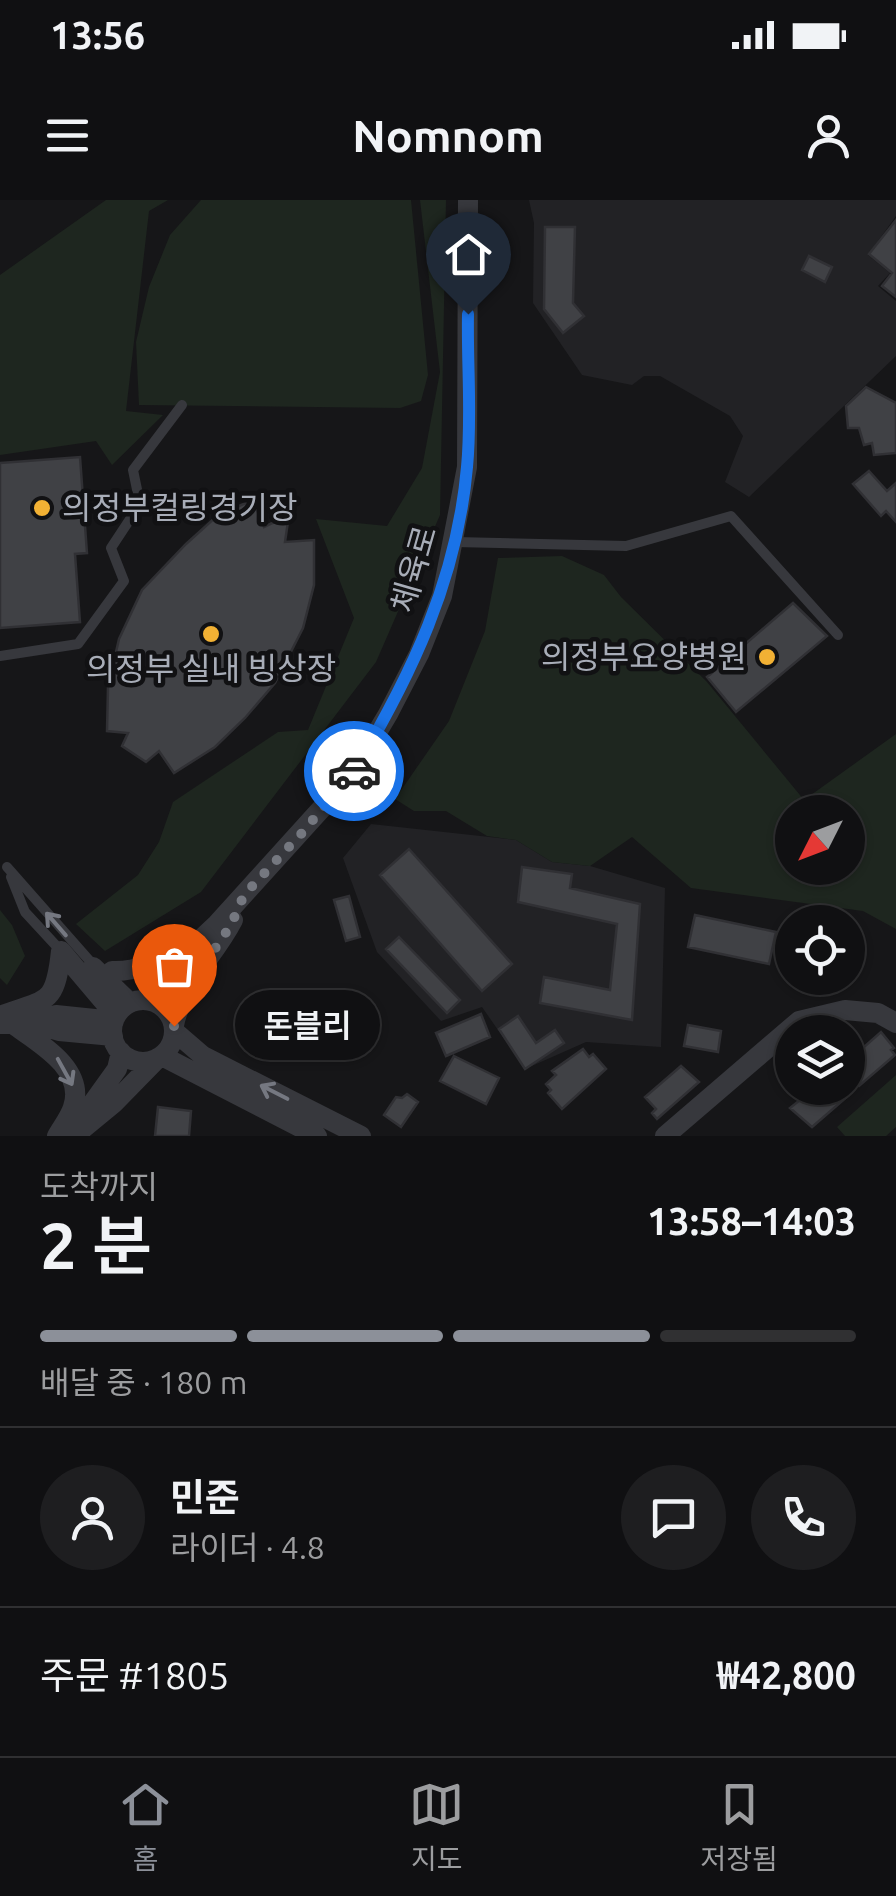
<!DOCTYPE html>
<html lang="ko">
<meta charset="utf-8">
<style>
:root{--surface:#101012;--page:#1e1e20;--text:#f1f3f6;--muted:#9c9d9f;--line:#303032;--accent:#8c9099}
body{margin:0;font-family:Ubuntu,"Noto Sans KR",sans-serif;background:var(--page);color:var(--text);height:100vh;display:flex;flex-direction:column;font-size:38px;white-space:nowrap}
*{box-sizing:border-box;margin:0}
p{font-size:32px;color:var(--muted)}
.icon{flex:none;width:55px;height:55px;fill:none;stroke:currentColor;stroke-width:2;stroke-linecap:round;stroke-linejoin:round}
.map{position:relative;height:936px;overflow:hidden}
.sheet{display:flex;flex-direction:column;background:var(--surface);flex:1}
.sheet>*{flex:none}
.needle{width:65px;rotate:228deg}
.buttons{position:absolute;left:775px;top:595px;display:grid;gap:20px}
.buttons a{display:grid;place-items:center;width:90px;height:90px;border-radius:50%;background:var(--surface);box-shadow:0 2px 8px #0004,0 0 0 2px var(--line);font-size:50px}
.pin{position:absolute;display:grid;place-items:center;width:85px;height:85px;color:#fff;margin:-102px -42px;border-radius:50% 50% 50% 0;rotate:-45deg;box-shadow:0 0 10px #0007}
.pin .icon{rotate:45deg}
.courier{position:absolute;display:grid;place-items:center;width:100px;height:100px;margin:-50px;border:8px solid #1a73e8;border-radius:50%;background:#fff;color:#222;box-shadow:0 2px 12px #0007}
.bubble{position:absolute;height:70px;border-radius:35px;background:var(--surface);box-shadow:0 2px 8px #0004,0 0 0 2px var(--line);font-size:32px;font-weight:600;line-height:70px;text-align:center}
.headline em{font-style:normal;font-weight:600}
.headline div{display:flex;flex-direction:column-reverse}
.headline{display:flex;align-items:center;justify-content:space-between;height:170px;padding:0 40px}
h1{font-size:65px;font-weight:600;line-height:75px}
.bar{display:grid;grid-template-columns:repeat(4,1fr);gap:15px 10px;align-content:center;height:120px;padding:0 40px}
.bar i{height:12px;border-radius:8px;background:var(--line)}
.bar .selected{background:var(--accent)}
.bar p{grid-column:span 4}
.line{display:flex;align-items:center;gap:25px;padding:0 40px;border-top:2px solid var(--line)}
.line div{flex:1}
.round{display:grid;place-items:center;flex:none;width:105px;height:105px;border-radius:52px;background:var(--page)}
.status{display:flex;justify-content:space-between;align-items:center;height:70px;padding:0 50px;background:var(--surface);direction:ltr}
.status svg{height:28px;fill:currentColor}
header{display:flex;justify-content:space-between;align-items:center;height:130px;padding:0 40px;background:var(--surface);font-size:45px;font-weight:600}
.dock{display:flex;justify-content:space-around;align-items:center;height:140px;border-top:2px solid var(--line);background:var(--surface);font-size:28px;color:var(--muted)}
.dock a{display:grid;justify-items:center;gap:5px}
.dock .selected{color:var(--accent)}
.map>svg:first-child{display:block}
.built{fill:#222225}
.green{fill:#1e261f;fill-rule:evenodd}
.building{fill:#404145;stroke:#303034;stroke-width:2.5}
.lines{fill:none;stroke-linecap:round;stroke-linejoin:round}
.lane{stroke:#37383d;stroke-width:10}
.street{stroke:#37383d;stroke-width:20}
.oneway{stroke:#757881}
.done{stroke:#757880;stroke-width:10;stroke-dasharray:0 18}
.route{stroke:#1a73e8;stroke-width:12}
.poi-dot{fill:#f2b134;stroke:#111113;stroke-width:4}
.labels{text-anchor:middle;stroke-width:9;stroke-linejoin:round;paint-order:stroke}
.poi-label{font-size:32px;fill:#a8adb8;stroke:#111113;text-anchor:start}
.street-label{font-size:32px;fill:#a8adb8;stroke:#111113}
</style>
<div class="status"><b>13:56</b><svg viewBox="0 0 49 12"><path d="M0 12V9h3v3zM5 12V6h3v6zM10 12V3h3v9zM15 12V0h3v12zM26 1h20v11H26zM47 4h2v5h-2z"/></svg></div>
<header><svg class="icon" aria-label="menu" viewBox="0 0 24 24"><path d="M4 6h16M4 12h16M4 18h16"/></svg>Nomnom<svg class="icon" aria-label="person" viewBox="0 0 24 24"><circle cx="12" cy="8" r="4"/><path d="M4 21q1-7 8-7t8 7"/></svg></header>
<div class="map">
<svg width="896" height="936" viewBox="0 0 896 936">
<rect width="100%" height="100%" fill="#161618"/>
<path class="built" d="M529,0h367v16l-28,39 22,18 -12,13 18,15v55l-147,141 -24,-15 18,-46 -13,-20 -70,-40h-16l-12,9 -50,-10 -49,-72 1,-80z
M371,624l145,16 36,22 38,4 75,22 -4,159 -75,-5 -61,27 -43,-62 -41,14 -64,-69 -34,-94z"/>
<path class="green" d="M106,0h62l-19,11 -23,200 37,4 -51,50 -16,-24 -96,14v-180z
M201,0h210l17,175 -7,26 -21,7 -261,-3 -3,-63 13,-55 21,-52z
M420,0h26l-6,315 -64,147 -175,230 -96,59 -29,-27 62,-49 21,-33 14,-40 105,-70 30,-2 46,-112 -38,-99 71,7 35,-58 18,-96z
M562,356l42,19 17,22 86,85 97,118 92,-66v195l-33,-18 -172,-23 -59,-51 -42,29 -38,-4 -36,-22 -29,-4 -41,-25h-32l-19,-12 54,-78 36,-90 13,-73zM848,612v56h-56v-56z
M0,710l12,15 13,31 -18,29 -7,-7z
M896,875v52l-10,9h-41l-8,-9z"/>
<path class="building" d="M896,20v77l-14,-11 10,-13 -23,-19z
M545,27h30l-2,76 11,13 -21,17 -19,-24z
M809,56l23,11 -7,15 -23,-12z
M866,187l30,16v50l-22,2 -2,-12 -8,2 -5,-17h-11l-2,-22z
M80,257l7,96 -12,1 5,68 -80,6v-165z
M869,271l18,20 9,-8v39l-10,-11 -5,5 -28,-32z
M253,300l11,27 25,-12 -4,27 29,-2v45l-11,43 -28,55 -30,35 -30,29 -41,26 -15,-22 -13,11 -24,-16 6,-13 -21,-2 1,-44 11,-48 23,-49 44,-46 32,-29z
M793,403l34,33 -91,76 -29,-35z
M409,649l103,115 -30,27 -102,-116z
M522,667l50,7 -2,14 70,16 -8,116 -92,-17 4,-26 66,13 7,-66 -99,-22z
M349,696l11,41 -14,4 -12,-41z
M695,715l81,17 -7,32 -81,-17z
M399,737l61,63 -13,13 -61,-64z
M481,814l9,23 -44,19 -10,-23z
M518,816l18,27 19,-13 9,13 -39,26 -26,-40z
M688,825l33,6 -3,21 -34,-6z
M881,832l13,16 -3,2 4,5 -36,31 -11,-8v-17z
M583,849l6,8 4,-3 13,15 -44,40 -14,-16 3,-3 -5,-6 10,-9 -4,-4z
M454,856l45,22 -13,26 -46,-23z
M681,866l18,16 -42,37 -5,-6 4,-4 -11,-12z
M815,888h25l8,8 -36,31 -22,-19z
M407,894l11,8 -17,25 -17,-12 12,-18 6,1z
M158,907l33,4 -2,25h-34z"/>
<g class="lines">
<path class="lane" d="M455,342l171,4 105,-30 107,119
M0,456l78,-12 46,-63 -13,-33 29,-44 -7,-34 49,-65
M7,667l89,101
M11,677l14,35 36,39"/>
<path class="street" d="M61,751l55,65
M93,767l37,36
M112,771c26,1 46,-10 67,-26
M149,800l19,-30 49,-46 134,-148 37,-62 31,-60 23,-58 25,-129 1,-267
M112 831a31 31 0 1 1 62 0a31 31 0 1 1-62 0Z
M0,816c47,-18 55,-9 61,-65
M0,824h35l21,-9 58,6
M35,824l24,7 54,5
M14,825c25,18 72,44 59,82 -3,10 -11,20 -16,29
M174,825c10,-46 39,-66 59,-105
M174,831l29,25 158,80
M162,856l155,80
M79,922l38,-53 4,-17
M74,936l40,-33 44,-45
M665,936l134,-115 46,-11 33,3 18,10"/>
</g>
<defs><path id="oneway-shaft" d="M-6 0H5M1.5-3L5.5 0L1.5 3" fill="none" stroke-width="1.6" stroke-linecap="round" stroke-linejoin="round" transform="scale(2.5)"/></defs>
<g class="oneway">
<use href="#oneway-shaft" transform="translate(56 724) rotate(-131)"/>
<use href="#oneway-shaft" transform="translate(65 872) rotate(61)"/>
<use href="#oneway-shaft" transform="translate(274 892) rotate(-153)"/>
</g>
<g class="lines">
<path class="done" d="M174,826l6,-26 51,-75 13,-30 57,-61 53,-63"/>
<path class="route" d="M354,571c57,-95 103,-191 113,-304 5,-50 0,-102 1,-153"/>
</g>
<g class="poi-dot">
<circle cx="42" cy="308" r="10"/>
<circle cx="211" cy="434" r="10"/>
<circle cx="767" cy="457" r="10"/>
</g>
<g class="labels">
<g class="poi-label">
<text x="62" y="319">의정부컬링경기장</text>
<text x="747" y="468" text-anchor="end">의정부요양병원</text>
<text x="211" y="480" text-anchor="middle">의정부 실내 빙상장</text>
</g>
<g class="street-label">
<text transform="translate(414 369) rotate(-74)" y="11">체육로</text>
</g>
</g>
</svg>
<div class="buttons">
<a><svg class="needle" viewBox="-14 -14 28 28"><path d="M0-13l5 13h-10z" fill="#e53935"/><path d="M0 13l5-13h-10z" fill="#9c9d9f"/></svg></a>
<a><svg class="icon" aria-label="locate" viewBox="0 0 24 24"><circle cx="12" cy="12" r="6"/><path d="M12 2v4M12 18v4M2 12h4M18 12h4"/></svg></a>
<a><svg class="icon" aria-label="layers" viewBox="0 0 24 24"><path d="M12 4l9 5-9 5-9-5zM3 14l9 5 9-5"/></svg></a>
</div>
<div class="pin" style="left:174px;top:826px;background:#ea580c"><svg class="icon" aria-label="bag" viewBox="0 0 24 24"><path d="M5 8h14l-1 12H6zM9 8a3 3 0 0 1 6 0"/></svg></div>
<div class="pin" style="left:468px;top:114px;background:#1f2937"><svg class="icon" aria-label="home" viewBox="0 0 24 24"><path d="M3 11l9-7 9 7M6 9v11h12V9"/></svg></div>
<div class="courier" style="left:354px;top:571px"><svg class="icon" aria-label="car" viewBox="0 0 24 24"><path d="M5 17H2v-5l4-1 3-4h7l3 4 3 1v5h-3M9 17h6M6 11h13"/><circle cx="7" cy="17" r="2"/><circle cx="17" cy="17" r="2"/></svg></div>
<div class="bubble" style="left:235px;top:790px;width:145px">돈블리</div>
</div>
<section class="sheet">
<div class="headline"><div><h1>2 분</h1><p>도착까지</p></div><em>13:58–14:03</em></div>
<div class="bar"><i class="selected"></i><i class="selected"></i><i class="selected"></i><i></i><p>배달 중 · 180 m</p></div>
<div class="line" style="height:180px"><a class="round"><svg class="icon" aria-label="person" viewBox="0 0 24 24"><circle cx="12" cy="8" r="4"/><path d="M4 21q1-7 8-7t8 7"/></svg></a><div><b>민준</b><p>라이더 · 4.8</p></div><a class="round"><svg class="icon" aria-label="chat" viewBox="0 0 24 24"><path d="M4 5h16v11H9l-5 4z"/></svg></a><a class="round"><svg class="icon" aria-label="phone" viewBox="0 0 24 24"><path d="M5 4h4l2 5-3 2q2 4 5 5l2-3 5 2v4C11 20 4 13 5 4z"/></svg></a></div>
<div class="line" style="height:130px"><div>주문 #1805</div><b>₩42,800</b></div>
</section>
<nav class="dock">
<a class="selected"><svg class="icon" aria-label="home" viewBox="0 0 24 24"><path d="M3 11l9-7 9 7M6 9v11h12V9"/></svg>홈</a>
<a><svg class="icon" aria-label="map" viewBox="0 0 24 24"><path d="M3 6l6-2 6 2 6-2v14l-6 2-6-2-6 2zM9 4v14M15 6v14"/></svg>지도</a>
<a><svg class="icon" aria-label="saved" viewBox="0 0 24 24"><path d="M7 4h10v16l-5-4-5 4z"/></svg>저장됨</a>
</nav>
